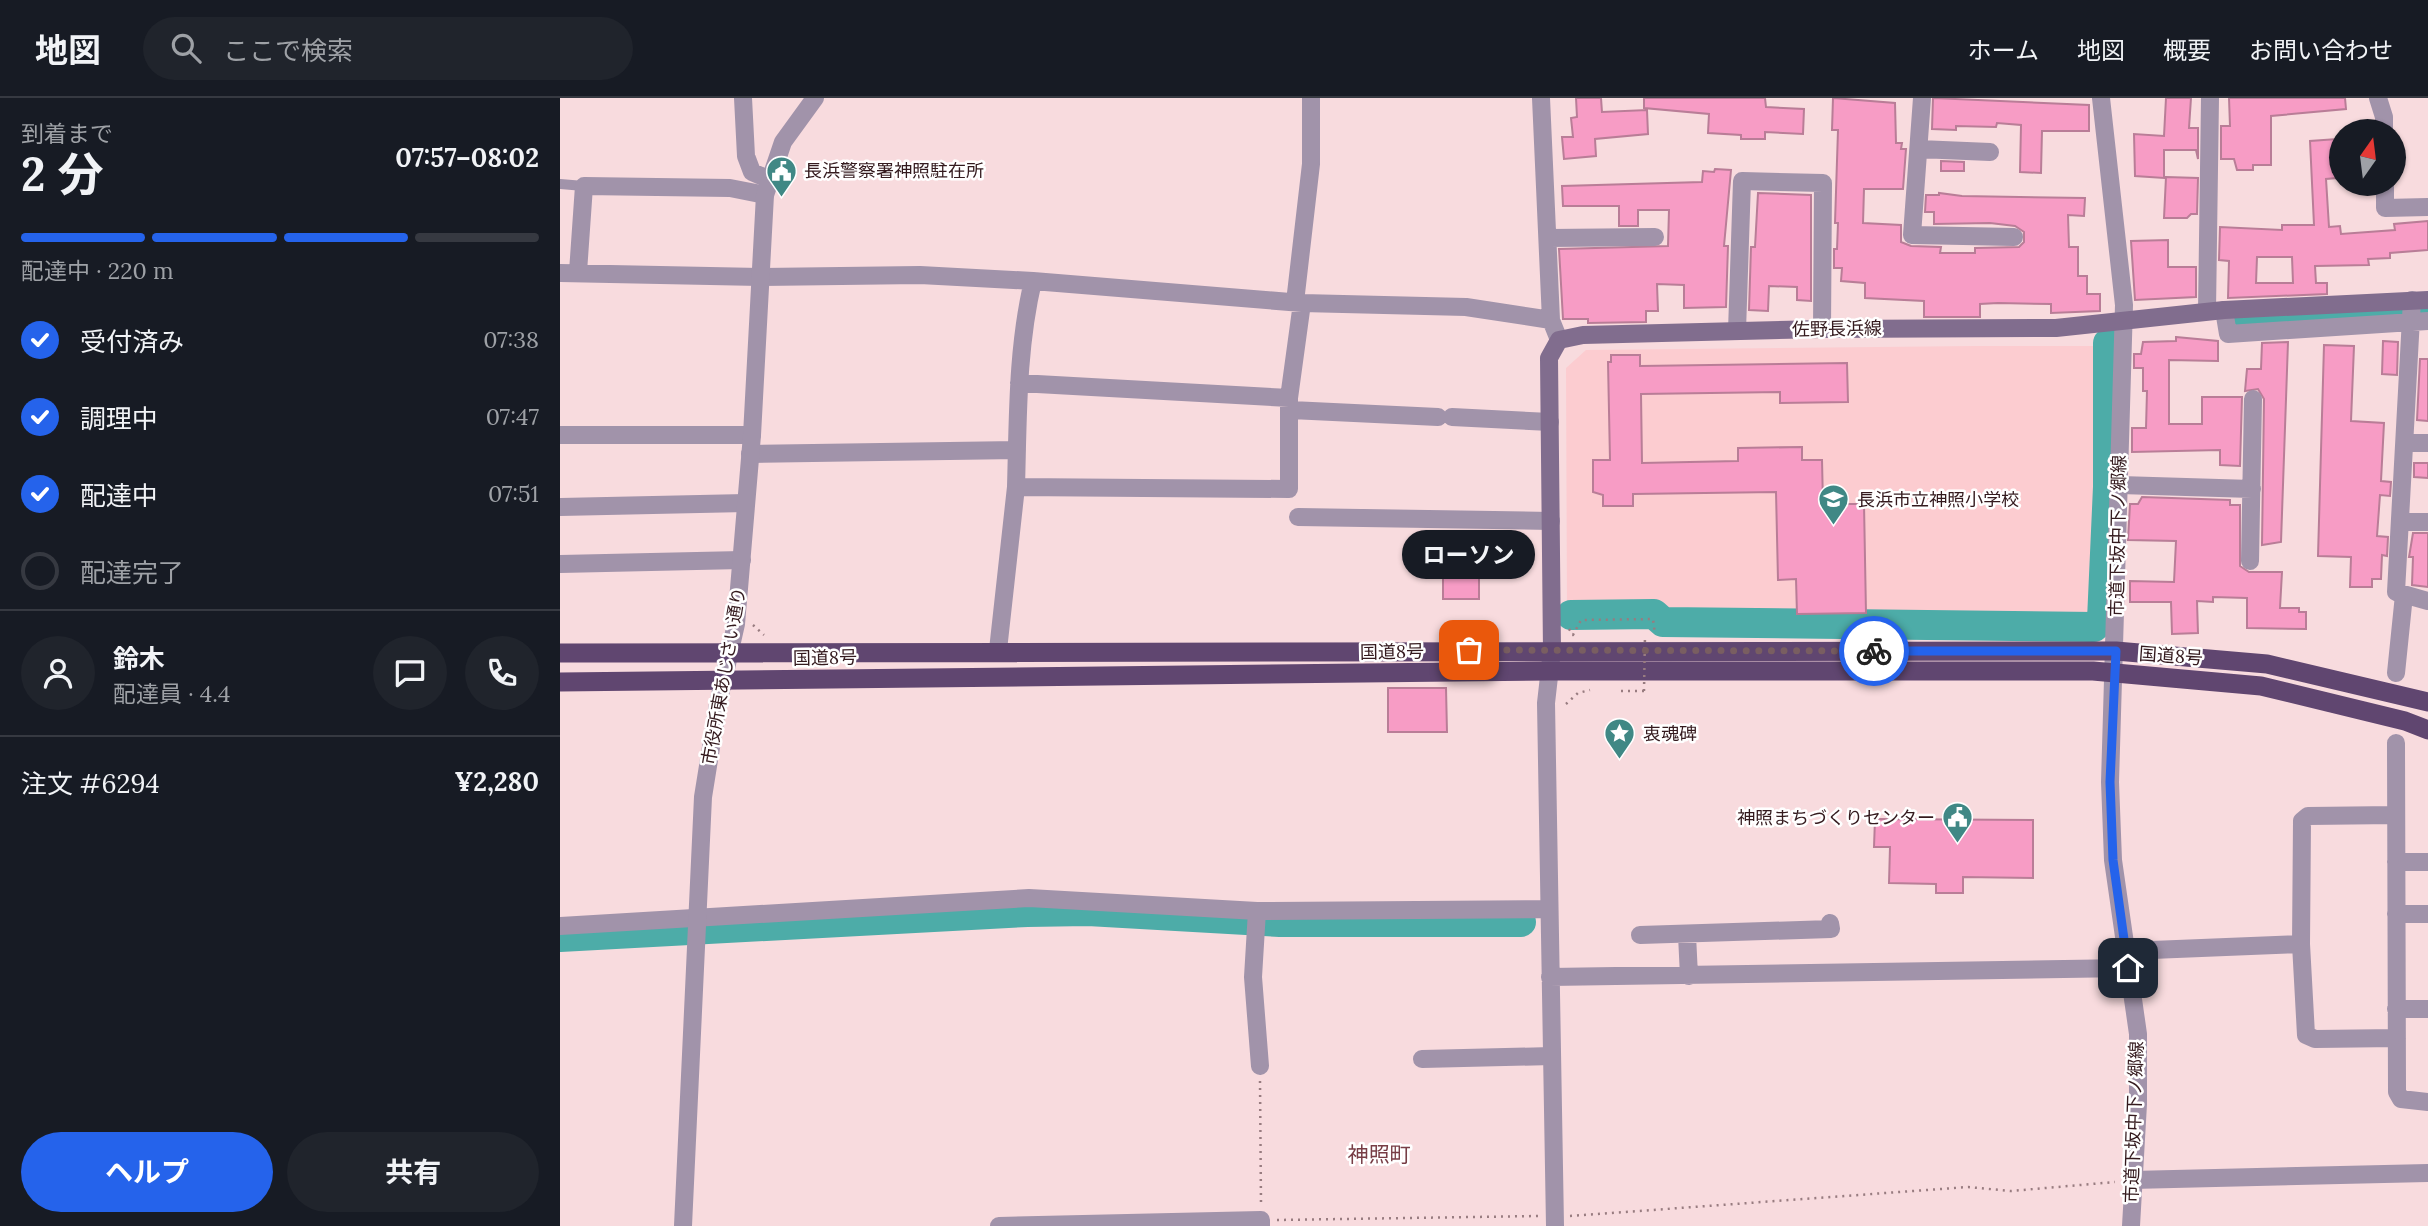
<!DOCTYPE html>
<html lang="ja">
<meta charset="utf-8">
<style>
:root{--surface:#171b24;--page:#20242c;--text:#f1f3f6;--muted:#9ea1a6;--line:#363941;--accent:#2563eb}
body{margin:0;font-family:Lora,"Noto Sans JP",serif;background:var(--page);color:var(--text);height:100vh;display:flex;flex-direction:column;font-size:26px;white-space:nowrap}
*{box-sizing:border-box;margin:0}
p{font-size:23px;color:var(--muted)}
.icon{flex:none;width:38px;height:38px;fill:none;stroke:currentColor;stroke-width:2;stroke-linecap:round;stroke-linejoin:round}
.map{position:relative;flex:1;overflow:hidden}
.details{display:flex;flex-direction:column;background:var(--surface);width:560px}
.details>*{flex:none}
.needle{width:46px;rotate:14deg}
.controls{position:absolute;left:1769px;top:21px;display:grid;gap:14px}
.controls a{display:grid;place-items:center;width:77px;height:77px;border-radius:50%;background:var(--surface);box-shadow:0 2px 5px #0004;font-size:35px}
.pin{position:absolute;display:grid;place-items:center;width:60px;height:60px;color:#fff;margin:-30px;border-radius:14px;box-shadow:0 4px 10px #0006}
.courier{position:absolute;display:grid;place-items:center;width:70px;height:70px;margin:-35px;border:5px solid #2563eb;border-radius:50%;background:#fff;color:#222;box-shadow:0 2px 9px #0007}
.bubble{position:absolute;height:49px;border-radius:24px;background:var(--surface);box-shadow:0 2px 5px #0004;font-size:23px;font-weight:700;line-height:49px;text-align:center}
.head em{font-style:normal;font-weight:700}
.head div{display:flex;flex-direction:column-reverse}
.head{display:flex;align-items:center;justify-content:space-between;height:119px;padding:0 21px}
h1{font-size:46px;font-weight:700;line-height:52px}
.bar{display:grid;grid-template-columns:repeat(4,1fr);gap:10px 7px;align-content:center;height:84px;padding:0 21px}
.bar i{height:9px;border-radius:5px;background:var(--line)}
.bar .active{background:var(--accent)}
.bar p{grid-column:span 4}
.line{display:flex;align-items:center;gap:18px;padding:0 21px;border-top:2px solid var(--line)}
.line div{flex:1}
.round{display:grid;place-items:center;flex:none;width:74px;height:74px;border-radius:37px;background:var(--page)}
ol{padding:0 21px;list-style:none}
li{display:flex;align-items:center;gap:21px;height:77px}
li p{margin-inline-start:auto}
li .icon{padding:7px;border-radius:50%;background:var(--accent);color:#fff;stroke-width:4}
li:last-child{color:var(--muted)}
li i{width:38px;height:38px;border:4px solid var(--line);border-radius:50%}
.button{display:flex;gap:14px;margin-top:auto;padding:14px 21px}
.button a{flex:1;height:80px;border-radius:42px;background:var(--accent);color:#fff;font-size:28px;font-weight:700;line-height:80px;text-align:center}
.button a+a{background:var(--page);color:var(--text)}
header{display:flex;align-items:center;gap:42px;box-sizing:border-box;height:98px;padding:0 35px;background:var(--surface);border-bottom:2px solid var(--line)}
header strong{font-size:33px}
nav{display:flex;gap:38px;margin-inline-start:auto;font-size:24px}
.search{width:490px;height:63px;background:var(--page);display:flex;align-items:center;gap:18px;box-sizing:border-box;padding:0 24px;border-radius:38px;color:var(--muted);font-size:26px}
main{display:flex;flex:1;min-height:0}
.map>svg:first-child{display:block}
.built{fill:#fcccd0}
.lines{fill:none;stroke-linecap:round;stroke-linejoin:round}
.river{stroke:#4daca8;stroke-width:30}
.building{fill:#f79cc5;stroke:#b97d97;stroke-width:2;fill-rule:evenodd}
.path{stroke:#987c80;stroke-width:2.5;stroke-dasharray:2 5;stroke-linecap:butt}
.service{stroke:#a193aa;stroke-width:10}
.minor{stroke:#a193aa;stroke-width:18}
.tertiary{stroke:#a193aa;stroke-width:18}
.secondary{stroke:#816d8e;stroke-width:18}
.trunk{stroke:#604670;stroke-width:19}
.path-bridge{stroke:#987c80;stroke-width:2.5;stroke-dasharray:2 5;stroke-linecap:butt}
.done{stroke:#795e61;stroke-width:7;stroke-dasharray:0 12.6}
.route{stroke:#2563eb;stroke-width:9}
.labels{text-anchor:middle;stroke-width:5;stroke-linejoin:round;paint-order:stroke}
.poi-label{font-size:18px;fill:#341a1e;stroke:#fff;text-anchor:start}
.street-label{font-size:18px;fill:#341a1e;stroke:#fff}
.quarter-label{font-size:21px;fill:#773d45;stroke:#fff}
</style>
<header>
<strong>地図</strong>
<div class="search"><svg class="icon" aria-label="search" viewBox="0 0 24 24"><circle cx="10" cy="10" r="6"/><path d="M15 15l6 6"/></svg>ここで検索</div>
<nav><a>ホーム</a><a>地図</a><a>概要</a><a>お問い合わせ</a></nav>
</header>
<main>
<section class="details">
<div class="head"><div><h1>2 分</h1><p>到着まで</p></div><em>07:57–08:02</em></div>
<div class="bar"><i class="active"></i><i class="active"></i><i class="active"></i><i></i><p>配達中 · 220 m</p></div>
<ol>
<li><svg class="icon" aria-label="check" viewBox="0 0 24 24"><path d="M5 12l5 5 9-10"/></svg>受付済み<p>07:38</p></li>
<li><svg class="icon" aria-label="check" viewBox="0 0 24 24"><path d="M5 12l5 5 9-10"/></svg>調理中<p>07:47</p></li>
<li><svg class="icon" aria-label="check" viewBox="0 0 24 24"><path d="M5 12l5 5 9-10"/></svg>配達中<p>07:51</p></li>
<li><i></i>配達完了</li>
</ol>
<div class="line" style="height:126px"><a class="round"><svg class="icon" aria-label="person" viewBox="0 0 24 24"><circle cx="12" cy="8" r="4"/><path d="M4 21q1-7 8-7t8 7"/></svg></a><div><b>鈴木</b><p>配達員 · 4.4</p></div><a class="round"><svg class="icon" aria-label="chat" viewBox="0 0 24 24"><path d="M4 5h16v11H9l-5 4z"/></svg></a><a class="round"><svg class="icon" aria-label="phone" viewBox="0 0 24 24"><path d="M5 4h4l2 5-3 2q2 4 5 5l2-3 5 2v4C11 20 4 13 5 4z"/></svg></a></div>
<div class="line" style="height:91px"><div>注文 #6294</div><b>¥2,280</b></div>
<div class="button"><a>ヘルプ</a><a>共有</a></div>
</section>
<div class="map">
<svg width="1868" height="1128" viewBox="0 0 1868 1128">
<rect width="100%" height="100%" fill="#f8dbde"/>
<path class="built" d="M1415,248h124l3,98 -3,174 -9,4 -266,-2 -1,8 -149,-1 -1,-9h-10l-9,-9 -87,2 -1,-243 20,-18z"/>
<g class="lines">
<path class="river" d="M1674,224l194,-10
M1011,517l83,-1 9,8 431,5 8,-7 6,-133v-144
M0,839l467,-25 61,-1 192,11h241"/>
</g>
<path class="building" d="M1016,0h25l1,14 45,-2 1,24 -53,5 1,17 -32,3 -2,-22h11l-2,-19 6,-1z
M1084,0h121l1,9 38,2 -1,25 -38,-2v7h-24v-4l-33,-2 1,-19 -65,-6z
M1273,0l62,5 1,40h6l-1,6h5l-3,40h-39l-1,34 38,2v17l10,4 30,1 -1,6h35v-5l44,-1 5,-5v-10l-9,-6 -25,-3 -56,1v-12h-9l1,-17h13v-2l23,3 123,2 -1,18 -16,-1 1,32h9v29h9v18h13v17l-49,2v-9l-53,-1 -18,1v13h-56v-16l-59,-3v-15l-24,-2 1,-13h-8v-19h3l1,-26h-3l3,-93h-6z
M1373,0l156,7v26h-47l-1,42 -21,-1 1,-47 -24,-2 -1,4 -40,-1v4l-24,-1z
M1606,0h25l-2,30h9v31l-2,-9h-32v28l-29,-2 -1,-42 30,2z
M1669,0h116l1,11 -75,7v49h-18v5h-16l-3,-11h-13v-33h9z
M1777,41l2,32 -2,7 -11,1 3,48 11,-1 1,8 54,-4 -1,-6 34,-3v29l-38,3v5l-22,1 1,6 -54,1 1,17h11v11l-99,4 1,-37 -10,-1 1,-33 62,3v-5h32l-4,-84zM1697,159h35l1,26h-37z
M1381,63l23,1v9h-23z
M1155,71l16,1 -7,76h4l-2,61 -42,1v-23l-27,-1 1,27h-12v11l-58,1v-4h-25l-4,-70 109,-3 1,-36h-31v16h-19v-20h-56l-1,-20 140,-4 1,-11 11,1z
M1606,79l32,1 -1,36h-6l-4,4h-23z
M1198,95l53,2v106l-14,-1v-13l-28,-1 -1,25 -19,-1 2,-63h4z
M1608,142v27h28v30l-61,3 -4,-59z
M1616,239l42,4v20l-49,-1v64h33v-27h40l-2,69 -20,-1v-15l-88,2v-24h14l1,-37h-4v-23h-9v-14h7l2,-12 33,-1z
M1823,243l15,1 -1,33 -15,-1z
M1728,244l-7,200 -19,3 2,-146 -6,-10 -13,2 2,-22h14l1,-26z
M1764,247l30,1 -3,75 33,2 -3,58 10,1 -1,14 -10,-1 -3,41 11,1 -1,19 -5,-1 -1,24h-9v8h-22l1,-30 -33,-1z
M1051,257h29v11l207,-3 1,39 -68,1v-11l-139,2 1,69 96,-2v-13l64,-1v13h20l1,44h41l2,109 -69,1 -1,-35 -18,1 -2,-88 -143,2v12h-30v-11l-10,-3v-32h17l-2,-98h3z
M1860,261h8v62l-11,-1z
M1854,365h14v15l-14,-1z
M1582,399l88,3v5h10v61l9,6h33l-2,36h19v4h7v17l-59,-1v-30l-34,-1v5l-16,-1 1,32 -26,1 -1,-32h-41v-21l44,1 2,-41 -48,-1 2,-36h8z
M1853,435h15v54l-16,-2 1,-28h-4z
M883,472h36v29h-36z
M828,590h58l1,44h-59z
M1315,721l158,1v58l-70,-1v16h-27v-9l-47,-1 1,-36h-16z"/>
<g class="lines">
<path class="path" d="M193,527l11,10
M1009,531l4,6 8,-15 72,-1 2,15
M1061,593h23
M1006,606l12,-11 12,-3
M700,983l1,123
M1010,1118l398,-29 43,4 104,-9
M717,1122l262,-4"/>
<path class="service" d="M0,86l24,2"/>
<path class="minor" d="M183,0l3,58 6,16 16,7
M981,0l10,222 8,20
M1362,0l-10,137 102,2
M1818,0l6,19v14
M1359,51l71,3
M1825,86v24l43,-1
M989,140l106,-1
M18,174l6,-86 146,2 35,7
M0,175l200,4 160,-2 113,6 269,22 164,4 85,13
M473,183c-16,67 -15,137 -17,206l273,2v-91l13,-95
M1852,202l-16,292 32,9
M735,204l16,-138v-66
M1664,212l4,24 200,-13
M1647,213l3,-213
M1177,233l5,-150 81,2 -1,146
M459,285l270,15
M731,312l147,7
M892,319l98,5
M0,337h192
M1845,345h23
M190,356l267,-4
M1560,387l132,4
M0,409l186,-4
M738,419l253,4
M1840,424h28
M1690,463l3,-162
M0,466l182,-4
M438,552l18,-163
M991,561l-5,44 9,523
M1836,575l8,-78
M1836,645l1,349 4,7 27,3
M1835,717l-87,1 -6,5 -1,123 5,91 9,4 82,-1
M1836,764h32
M1836,816h32
M0,828l469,-28 228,13
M1080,837l191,-6 -1,-6
M1127,837l2,41
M1567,853l174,-7
M990,879l578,-9
M1836,911h32
M862,961l130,-3
M700,968l-7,-89 4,-66 292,-2
M1572,1082l296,-7
M439,1128l262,-6v6"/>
<path class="tertiary" d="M1541,0l23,207 -14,477 3,78 25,174v70l-7,122
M123,1128l20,-429 15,-93 18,-80 16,-189 13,-240 18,-53 32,-44"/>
<path class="secondary" d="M992,553l-3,-293 10,-18 24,-5 239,-6 234,-1 168,-18 204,-10"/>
<path class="trunk" d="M0,555l1556,-2 151,13 161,38
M0,584l990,-11h543l168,15 144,35 23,9"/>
<path class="path-bridge" d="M1084,593l1,-55"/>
</g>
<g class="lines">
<path class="done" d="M909,552l405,1"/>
<path class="route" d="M1314,553h242l-6,131 3,78 15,108"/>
</g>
<defs>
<symbol id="civic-pin" viewBox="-11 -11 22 30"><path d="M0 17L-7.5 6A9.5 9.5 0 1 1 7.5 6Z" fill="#408885" stroke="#fff"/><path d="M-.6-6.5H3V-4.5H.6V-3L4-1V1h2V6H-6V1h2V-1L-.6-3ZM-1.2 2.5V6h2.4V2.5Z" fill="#fff"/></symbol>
<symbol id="school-pin" viewBox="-11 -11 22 30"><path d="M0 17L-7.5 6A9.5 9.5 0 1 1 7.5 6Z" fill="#408885" stroke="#fff"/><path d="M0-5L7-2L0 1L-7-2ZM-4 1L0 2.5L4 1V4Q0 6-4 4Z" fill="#fff"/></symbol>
<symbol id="sight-pin" viewBox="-11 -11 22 30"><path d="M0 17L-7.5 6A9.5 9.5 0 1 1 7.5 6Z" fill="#408885" stroke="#fff"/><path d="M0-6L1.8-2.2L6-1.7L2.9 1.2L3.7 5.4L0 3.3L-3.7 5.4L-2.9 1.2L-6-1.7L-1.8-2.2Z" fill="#fff"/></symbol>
</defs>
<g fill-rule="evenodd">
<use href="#civic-pin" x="204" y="56" width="35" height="47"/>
<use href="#school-pin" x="1256" y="384" width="35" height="47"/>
<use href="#sight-pin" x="1042" y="618" width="35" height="47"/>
<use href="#civic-pin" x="1380" y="702" width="35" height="47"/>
</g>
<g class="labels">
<g class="poi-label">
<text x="244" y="79">長浜警察署神照駐在所</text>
<text x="1297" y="408">長浜市立神照小学校</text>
<text x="1083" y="642">衷魂碑</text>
<text x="1375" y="726" text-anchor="end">神照まちづくりセンター</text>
</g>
<g class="street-label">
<text transform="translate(1277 231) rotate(-1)" y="6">佐野長浜線</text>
<text transform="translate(1558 438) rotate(-89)" y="6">市道下坂中下ノ郷線</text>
<text transform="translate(832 554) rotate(-1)" y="6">国道8号</text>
<text transform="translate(1611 558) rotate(4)" y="6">国道8号</text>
<text transform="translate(265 560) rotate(-1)" y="6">国道8号</text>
<text transform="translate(164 578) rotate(-80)" y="6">市役所東あじさい通り</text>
<text transform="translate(1574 1024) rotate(-88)" y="6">市道下坂中下ノ郷線</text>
</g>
<g class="quarter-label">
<text x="819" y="1064">神照町</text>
</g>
</g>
</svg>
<div class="controls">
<a><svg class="needle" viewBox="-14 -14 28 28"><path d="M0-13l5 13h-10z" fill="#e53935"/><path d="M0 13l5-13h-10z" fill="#9ea1a6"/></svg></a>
</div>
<div class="pin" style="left:909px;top:552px;background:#ea580c"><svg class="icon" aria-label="bag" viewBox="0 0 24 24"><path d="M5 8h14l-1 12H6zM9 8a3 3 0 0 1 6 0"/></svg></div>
<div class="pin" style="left:1568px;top:870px;background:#1f2937"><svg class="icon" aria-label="home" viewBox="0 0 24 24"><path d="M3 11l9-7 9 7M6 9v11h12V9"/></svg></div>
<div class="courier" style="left:1314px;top:553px"><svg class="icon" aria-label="bike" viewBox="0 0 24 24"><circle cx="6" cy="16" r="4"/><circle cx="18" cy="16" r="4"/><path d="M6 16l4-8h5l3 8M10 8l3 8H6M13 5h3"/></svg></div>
<div class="bubble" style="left:842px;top:432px;width:133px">ローソン</div>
</div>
</main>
